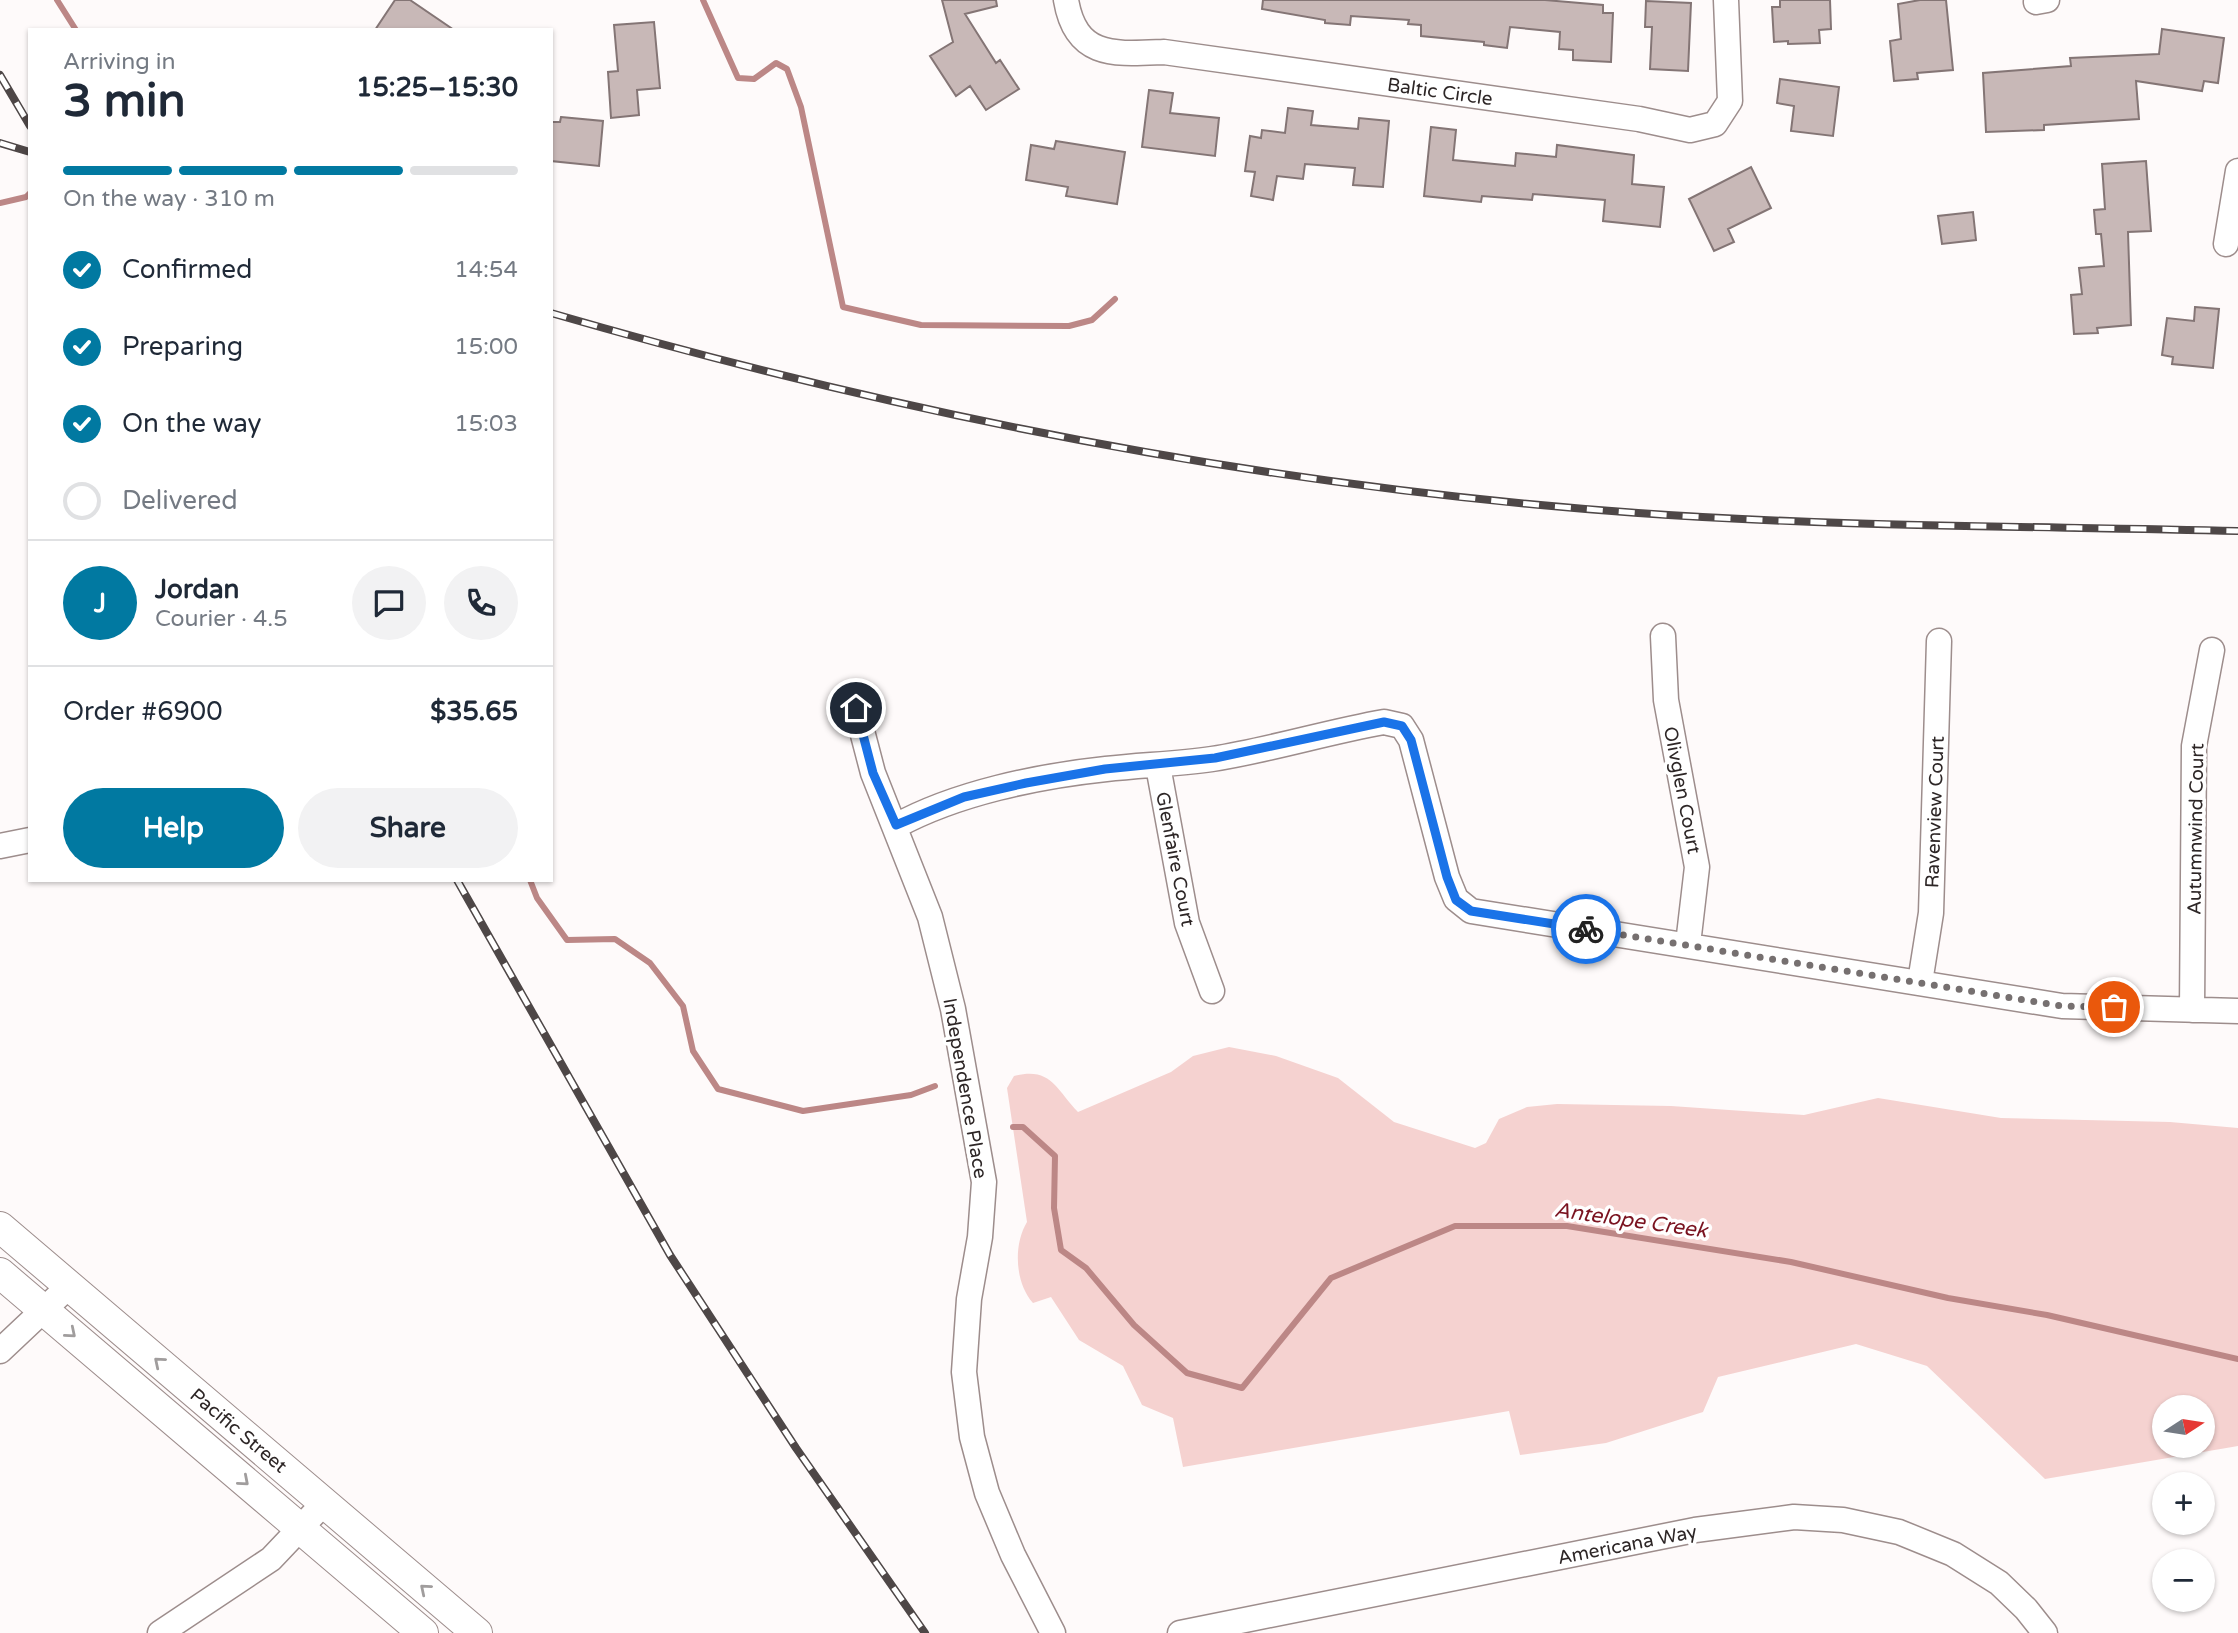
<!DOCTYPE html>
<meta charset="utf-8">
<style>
:root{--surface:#fff;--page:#f2f2f3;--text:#1f2937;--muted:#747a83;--line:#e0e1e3;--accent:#0179a1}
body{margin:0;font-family:"Varela Round",sans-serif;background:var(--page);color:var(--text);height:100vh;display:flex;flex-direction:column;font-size:26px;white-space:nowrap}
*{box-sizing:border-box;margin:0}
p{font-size:23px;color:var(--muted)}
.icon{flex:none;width:38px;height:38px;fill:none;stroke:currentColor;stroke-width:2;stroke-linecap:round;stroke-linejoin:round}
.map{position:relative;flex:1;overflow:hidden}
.panel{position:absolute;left:28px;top:28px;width:525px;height:854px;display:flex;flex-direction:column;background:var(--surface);border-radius:0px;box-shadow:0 2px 5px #0004}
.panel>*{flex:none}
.needle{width:46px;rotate:78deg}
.fabs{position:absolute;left:2152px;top:1395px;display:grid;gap:14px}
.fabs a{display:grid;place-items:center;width:63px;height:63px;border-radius:50%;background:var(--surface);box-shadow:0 2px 5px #0004;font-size:35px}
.pin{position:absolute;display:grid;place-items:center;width:60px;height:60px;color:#fff;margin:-30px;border:4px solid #fff;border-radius:50%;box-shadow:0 2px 7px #0007}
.courier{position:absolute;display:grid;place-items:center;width:70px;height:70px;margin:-35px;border:5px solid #1a73e8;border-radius:50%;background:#fff;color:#222;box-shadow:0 2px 9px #0007}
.headline em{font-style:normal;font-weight:800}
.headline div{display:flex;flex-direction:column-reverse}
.headline{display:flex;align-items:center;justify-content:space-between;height:119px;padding:0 35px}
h1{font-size:46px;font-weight:800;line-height:52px}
.bar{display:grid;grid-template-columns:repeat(4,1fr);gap:10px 7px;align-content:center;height:84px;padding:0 35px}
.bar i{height:9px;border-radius:5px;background:var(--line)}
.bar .active{background:var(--accent)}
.bar p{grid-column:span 4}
.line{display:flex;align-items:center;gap:18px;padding:0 35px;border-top:2px solid var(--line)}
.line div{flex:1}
.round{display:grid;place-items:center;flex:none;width:74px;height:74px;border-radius:37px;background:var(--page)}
ol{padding:0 35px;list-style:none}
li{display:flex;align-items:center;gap:21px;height:77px}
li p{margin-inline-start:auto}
li .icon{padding:7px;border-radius:50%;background:var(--accent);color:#fff;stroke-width:4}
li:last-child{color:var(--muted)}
li i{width:38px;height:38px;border:4px solid var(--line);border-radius:50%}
.action{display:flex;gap:14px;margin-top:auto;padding:14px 35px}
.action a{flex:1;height:80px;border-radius:42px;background:var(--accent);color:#fff;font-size:28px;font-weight:800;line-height:80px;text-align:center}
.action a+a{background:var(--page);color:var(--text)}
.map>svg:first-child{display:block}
.green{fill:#f5d2d0;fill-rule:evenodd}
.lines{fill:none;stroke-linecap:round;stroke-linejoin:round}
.stream{stroke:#bc8786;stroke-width:6}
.building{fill:#c8b8b7;stroke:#847575;stroke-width:2}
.minor-casing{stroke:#9d8d8c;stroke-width:27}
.major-casing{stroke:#9d8d8c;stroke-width:32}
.minor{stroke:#fff;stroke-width:24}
.major{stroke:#fff;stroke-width:30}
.rail-casing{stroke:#4e4747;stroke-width:8}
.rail{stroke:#fff;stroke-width:5;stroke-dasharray:16;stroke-linecap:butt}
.oneway{stroke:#a09d9d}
.done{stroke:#767070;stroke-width:7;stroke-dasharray:0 12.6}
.route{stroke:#1a73e8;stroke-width:9}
.labels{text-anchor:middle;stroke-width:7;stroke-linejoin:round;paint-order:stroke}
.street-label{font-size:19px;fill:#2d2626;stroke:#fff}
.water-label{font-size:21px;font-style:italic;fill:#7a1320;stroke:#fff}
</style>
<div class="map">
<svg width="2238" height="1633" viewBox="0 0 2238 1633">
<rect width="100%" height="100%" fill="#fefafa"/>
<path class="green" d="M1229,1047l47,9 62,22 56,44 81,26 11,-5 13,-24 28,-12 30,-3 114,2 133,9 74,-17 123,20 169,4 68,6v318l-193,33 -118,-113 -71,-22 -138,33 -15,35 -97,31 -86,12 -11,-44 -326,56 -10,-49 -31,-13 -19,-39 -44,-26 -28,-43 -18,6c-18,-20 -20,-58 -6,-81l-20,-134 7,-12c37,-9 41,12 64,36l93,-40 22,-16zM2165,1407h38v39h-38z"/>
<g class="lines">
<path class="stream" d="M57,0l19,30
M703,0l35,78 16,1 22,-16 11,6 14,38 42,200 78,18 148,1 23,-6 23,-21
M0,203l26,-6 4,-4
M530,880l7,18 30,42 48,-1 35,24 33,43 10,45 25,38 85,22 108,-16 24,-9
M1013,1127h10l32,29 -1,52 7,42 25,18 48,57 53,48 55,15 89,-110 124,-52h112l224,36 157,36 99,17 191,44"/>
</g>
<path class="building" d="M395,0h15l44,30h-79z
M942,0h54l1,6 -32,8 31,49 4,-3 19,29 -33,21 -16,-24 -14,10 -26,-40 23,-14z
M1263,0h282l58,5v8h10l-2,49 -38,-2v-10l-14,-1 1,-17 -50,-5 -3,21 -23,-3v-3l-63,-6v-11l-13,-1 1,-4 -58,-4 -1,9 -25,-2v-3l-63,-11z
M1780,0h50l1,29 -12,1 1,13 -32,1v-3l-14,1 -2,-35h8z
M1920,0h26l7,70 -36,3 1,6 -24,2 -4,-40 11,-2 -3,-35z
M1646,1l45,2 -3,68 -38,-2 2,-42h-7z
M654,22l6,66 -23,2 2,25 -28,3 -3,-46 10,-1 -4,-46z
M2162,29l62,9 -6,45 -14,-2 -2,10 -66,-10 3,38 -95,6v5l-58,2 -3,-59 88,-7 -1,-8 89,-4z
M1780,79l59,8 -6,49 -42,-5 3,-25 -17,-3z
M1149,90l24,3 -3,20 49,5 -4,38 -73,-9z
M1288,108l25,3 -2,14 47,4 1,-11 30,3 -6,66 -30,-2 2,-17 -50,-4 -2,15 -26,-3 -4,24 -22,-4 4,-24 -10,-1 5,-35 11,2 1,-8 23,3z
M561,117l42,4 -4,45 -48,-5v-39h9z
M1431,127l25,3 -3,30 62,6 1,-13 40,4 1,-12 77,10 -2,29 32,3 -4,40 -57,-6 2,-21 -72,-6 -1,6 -50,-4 -1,6 -57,-6z
M1056,141l69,11 -8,52 -51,-8 2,-9 -42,-7 5,-35 23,4z
M2146,161l5,70 -23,1 3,93 -34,3 1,5 -24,1 -3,-39 11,-1 -3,-26 25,-2 -3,-32h-5l-2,-24 11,-1 -3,-45z
M1751,167l20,41 -43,21 6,13 -20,9 -25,-52z
M1973,212l3,28 -34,4 -4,-28z
M2195,307l24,2 -6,59 -41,-4 1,-7 -11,-2 5,-37 27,3z"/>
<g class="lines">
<defs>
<path id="minor" d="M1066,0c10,59 49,54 98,52l475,67 51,11 25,-6 15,-23 -4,-101
M2036,2l11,-2
M2226,244l12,-73
M1663,636l3,64 31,167 -9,77
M856,708l17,65 57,144 23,92 31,173 -4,55 -11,62 -5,73 8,65 15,56 26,62 40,78
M1158,766l29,157 25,68
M896,826c60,-33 143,-50 210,-57 36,-4 71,-5 106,-10 58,-9 115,-27 172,-37l18,4 9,14 36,137 9,22 15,12 591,95 176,5
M0,846l30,-6
M1920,982l11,-69 8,-272
M2192,1010l2,-264 18,-96
M0,1351l69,-65
M160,1633l111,-74 54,-57
M1180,1633l515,-103 99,-13 49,3 56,12 54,22 46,29 27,26 19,24"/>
<path id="major" d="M0,1227l477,406
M0,1273l423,360"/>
</defs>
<use href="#minor" class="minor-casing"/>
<use href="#major" class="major-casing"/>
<use href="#minor" class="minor"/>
<use href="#major" class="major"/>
<defs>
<path id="rail" d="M0,75l30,51
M0,143l30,9
M551,313c355,103 718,174 1087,200 199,14 400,13 600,18
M457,880l213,375 126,193 129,185"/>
</defs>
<use href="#rail" class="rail-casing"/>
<use href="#rail" class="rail"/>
</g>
<defs><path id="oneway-chevron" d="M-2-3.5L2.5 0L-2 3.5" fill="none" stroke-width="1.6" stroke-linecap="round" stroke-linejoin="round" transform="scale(1.75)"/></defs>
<g class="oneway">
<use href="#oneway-chevron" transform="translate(71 1333) rotate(40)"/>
<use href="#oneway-chevron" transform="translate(159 1362) rotate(-140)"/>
<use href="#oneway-chevron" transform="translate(244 1481) rotate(41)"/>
<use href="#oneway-chevron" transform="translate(425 1589) rotate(-140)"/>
</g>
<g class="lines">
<path class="done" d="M1586,929l476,77 52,1"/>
<path class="route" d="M856,708l17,65 23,52 68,-28 62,-14 79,-14 110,-11 169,-36 18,4 9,14 36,137 9,23 15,11 115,18"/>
</g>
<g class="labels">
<g class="street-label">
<text transform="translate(1440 91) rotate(8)" y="7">Baltic Circle</text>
<text transform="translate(1683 790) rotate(79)" y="7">Olivglen Court</text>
<text transform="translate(1934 812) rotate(-88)" y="7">Ravenview Court</text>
<text transform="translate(2195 829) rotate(-89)" y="7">Autumnwind Court</text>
<text transform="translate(1176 859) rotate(79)" y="7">Glenfaire Court</text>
<text transform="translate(966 1088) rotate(80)" y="7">Independence Place</text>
<text transform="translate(239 1430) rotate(40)" y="7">Pacific Street</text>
<text transform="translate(1627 1544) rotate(-11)" y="7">Americana Way</text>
</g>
<g class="water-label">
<text transform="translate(1631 1220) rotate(8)" y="7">Antelope Creek</text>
</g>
</g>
</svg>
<div class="fabs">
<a><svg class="needle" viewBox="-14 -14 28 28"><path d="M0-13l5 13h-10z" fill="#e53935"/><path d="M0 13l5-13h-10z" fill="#747a83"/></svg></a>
<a>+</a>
<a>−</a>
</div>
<div class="pin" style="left:2114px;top:1007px;background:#ea580c"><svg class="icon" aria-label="bag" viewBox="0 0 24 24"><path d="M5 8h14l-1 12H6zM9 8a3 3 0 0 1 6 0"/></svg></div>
<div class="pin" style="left:856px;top:708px;background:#1f2937"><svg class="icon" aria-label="home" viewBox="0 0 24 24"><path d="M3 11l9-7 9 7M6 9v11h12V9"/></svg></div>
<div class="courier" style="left:1586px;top:929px"><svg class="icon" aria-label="bike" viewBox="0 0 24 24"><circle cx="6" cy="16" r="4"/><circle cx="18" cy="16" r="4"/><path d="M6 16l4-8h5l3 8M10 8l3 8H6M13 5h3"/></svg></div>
<section class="panel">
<div class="headline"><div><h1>3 min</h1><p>Arriving in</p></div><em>15:25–15:30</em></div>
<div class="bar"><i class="active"></i><i class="active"></i><i class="active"></i><i></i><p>On the way · 310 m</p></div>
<ol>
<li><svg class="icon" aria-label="check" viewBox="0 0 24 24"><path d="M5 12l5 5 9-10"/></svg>Confirmed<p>14:54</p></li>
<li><svg class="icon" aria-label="check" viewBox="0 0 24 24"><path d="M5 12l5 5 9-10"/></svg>Preparing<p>15:00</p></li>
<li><svg class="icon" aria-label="check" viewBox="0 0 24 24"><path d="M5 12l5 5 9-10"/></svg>On the way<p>15:03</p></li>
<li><i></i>Delivered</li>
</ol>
<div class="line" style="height:126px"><b class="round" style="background:var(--accent);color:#fff">J</b><div><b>Jordan</b><p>Courier · 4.5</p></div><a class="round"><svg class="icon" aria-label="chat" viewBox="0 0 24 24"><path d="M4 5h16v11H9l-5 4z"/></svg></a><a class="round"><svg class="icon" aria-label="phone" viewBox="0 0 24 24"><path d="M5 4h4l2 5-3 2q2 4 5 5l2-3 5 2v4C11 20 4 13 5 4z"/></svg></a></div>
<div class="line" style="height:91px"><div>Order #6900</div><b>$35.65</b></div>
<div class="action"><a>Help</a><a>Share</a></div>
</section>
</div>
